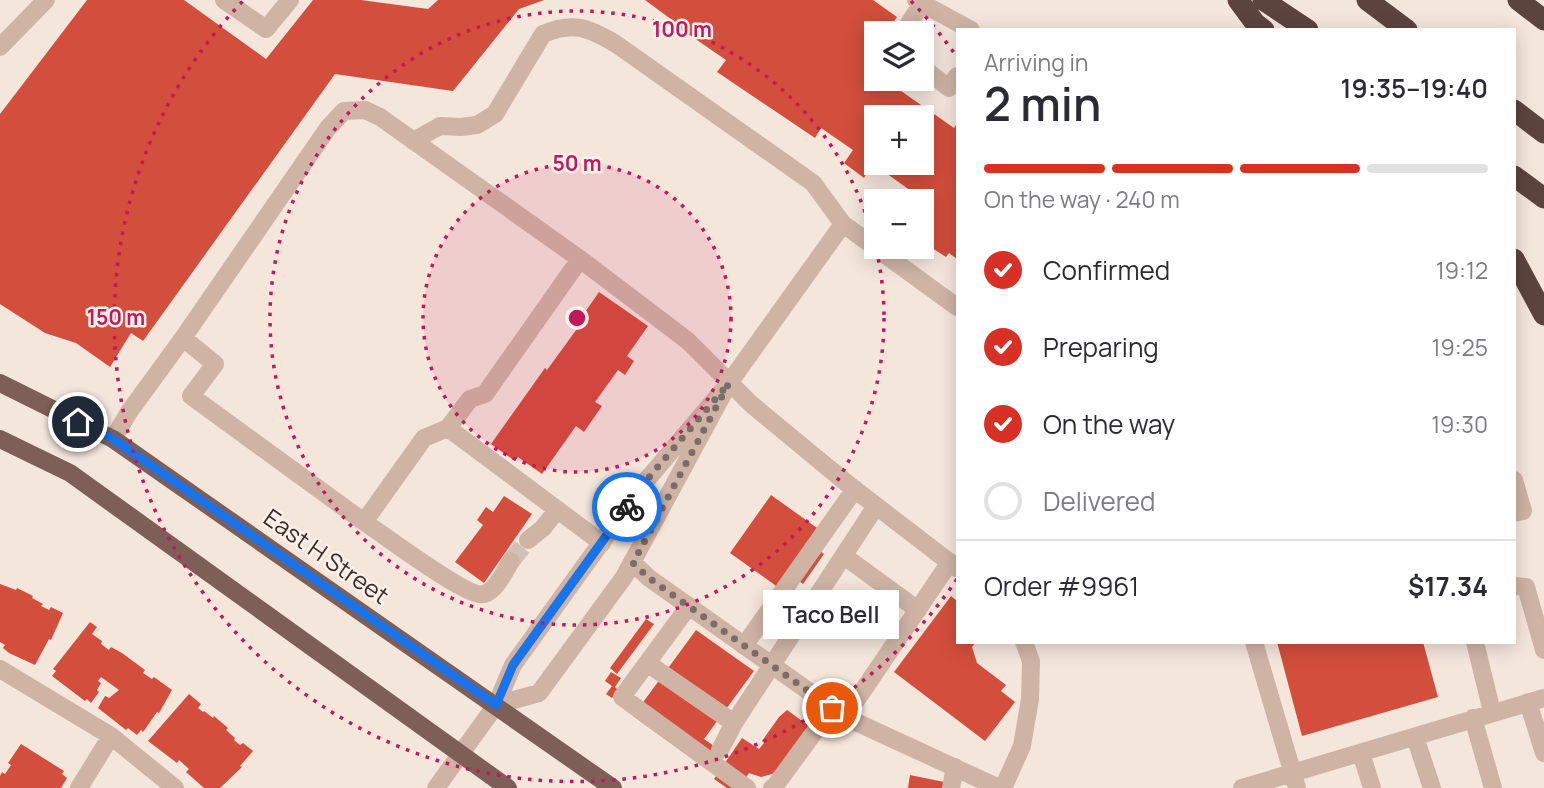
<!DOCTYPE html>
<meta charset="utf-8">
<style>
:root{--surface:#fff;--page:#f7f7f7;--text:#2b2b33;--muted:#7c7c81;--line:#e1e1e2;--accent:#d93025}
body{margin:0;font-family:Manrope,sans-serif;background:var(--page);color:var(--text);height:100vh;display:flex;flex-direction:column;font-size:26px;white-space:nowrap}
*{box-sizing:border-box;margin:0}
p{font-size:23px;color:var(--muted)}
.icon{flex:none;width:38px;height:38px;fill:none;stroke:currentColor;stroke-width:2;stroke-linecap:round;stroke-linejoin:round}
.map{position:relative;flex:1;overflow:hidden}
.sheet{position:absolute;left:956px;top:28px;width:560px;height:616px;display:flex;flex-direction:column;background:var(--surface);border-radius:0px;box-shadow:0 4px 18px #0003}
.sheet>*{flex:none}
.buttons{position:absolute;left:864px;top:21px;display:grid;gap:14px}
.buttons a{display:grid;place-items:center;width:70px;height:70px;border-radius:0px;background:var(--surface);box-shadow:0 4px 18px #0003;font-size:35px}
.pin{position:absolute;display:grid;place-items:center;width:60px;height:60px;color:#fff;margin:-30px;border:4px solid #fff;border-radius:50%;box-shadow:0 2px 7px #0007}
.courier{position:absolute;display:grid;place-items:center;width:70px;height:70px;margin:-35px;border:5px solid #1a73e8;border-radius:50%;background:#fff;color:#222;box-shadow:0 2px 9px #0007}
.bubble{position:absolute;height:49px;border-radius:0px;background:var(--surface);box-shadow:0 4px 18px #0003;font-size:23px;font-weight:600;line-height:49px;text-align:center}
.head em{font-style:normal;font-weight:600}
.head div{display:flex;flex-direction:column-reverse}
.head{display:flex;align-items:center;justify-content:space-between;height:119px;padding:0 28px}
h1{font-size:46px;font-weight:600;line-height:52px}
.bar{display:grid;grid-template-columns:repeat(4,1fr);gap:10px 7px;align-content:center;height:84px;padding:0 28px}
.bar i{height:9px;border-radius:5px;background:var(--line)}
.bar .on{background:var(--accent)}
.bar p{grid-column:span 4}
.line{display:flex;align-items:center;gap:18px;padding:0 28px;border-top:2px solid var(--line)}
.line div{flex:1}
ol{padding:0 28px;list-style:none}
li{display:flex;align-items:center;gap:21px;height:77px}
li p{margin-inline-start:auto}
li .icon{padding:7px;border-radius:50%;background:var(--accent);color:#fff;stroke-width:4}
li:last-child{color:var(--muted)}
li i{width:38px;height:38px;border:4px solid var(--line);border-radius:50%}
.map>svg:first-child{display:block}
.building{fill:#d34e3c;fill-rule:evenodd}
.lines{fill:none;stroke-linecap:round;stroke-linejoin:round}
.minor-tunnel{stroke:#d0c1b8;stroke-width:18;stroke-dasharray:18 9;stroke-linecap:butt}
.minor{stroke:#cfb4a6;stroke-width:18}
.major{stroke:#7e5f57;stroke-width:18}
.highway{stroke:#5c443e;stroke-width:21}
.done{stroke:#7b6c67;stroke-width:7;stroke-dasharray:0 12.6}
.route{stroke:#1a73e8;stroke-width:9}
.ring{fill:none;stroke:#c2185b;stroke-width:3.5;stroke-dasharray:3.5 7}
.labels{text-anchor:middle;stroke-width:5;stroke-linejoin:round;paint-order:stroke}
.street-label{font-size:24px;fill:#3a2b28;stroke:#fcf1e9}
.centre{fill:#c2185b;stroke:#fcf1e9;stroke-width:3.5}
.ring-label{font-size:21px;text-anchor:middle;font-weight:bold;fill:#c2185b;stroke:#fcf1e9;stroke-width:5;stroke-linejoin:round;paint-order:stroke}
</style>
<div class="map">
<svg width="1544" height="788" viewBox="0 0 1544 788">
<rect width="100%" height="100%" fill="#f5e6dc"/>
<path class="building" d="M87,0h97l82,59 47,-59h48l67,9 10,-9h106l-25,9 -66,82 -118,-17 -192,267 -12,-8 -21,34 -34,-24 -31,-10 -45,-29v-190z
M645,0h228l24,17 -11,16h-9v14l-12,18 12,9v5h7l70,49 3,-5v136l-8,-6 -3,4 -23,-15 10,-17 -11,-6v-18h-18l7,-10 -39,-28 -8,15 -20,-15 9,-13 -32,-22 -6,10 -98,-66 9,-12 -48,-33 1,-2zM877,117h45v46h-45z
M599,292l49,34 -21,30 7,5 -9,14 -7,-5 -23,32 7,4 -18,26 -8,-6 -34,48 -24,-17 -3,4 -24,-17 54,-76 2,2 32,-44 -3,-1z
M771,495l49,35 -10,14 14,10 -21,30 -14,-10 -10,14 -49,-35z
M504,496l28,18 -48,69 -29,-21 28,-37 -6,-5 9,-13 7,5z
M0,584l16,6 1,-2 16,8 -1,2 11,6 -2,2 8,4 2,-3 12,6 -12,27 -2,-1 -14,26 -26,-12 -6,-5 2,-3 -5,-3z
M951,596l6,5v41h19l-4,5 5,16 29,22 -5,6 14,11 -30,39 -91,-69z
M646,619l8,5 -37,50 -7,-6z
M90,622l7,5 -5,7 10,7 -1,3 8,6 2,-3 11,6 23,17 -2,3 9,6 2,-2 18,13 -13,23 -2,-1 -14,20 -2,-2 -4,5 -9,-7 -2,2 -28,-22 7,-12 4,2 10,-8 -18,-13 -3,4 3,2 -4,7 2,2 -8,11 -4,-4 -2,2 -33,-25 4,-5 -3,-2z
M696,630l58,41 -50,68 10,7 -13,19 -68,-49z
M1277,642h146l15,55 -136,39z
M611,672l10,6 -6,9 3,3 -6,8 -6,-4 6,-8 -7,-5z
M189,694l12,10 -3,4 5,4 1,-1 9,7 1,-2 14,12 -2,2 9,8 -1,2 6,5 3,-2 10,8 -13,15 2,1 -22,21h-16l-18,-16 3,-3 -10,-9 -2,3 -29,-22z
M787,710l22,16 -31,43 -6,5 -11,3 -12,-4 -10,15h-12l-13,-9 28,-41 17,11 5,-6 -2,-2 17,-24z
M21,744l43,27 -2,3 5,4 -6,10h-61v-12l2,-4 3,2 6,-9 -3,-2z
M910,775l34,7 -1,6h-35z"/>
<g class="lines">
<path class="minor-tunnel" d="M511,561l17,-21"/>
<path class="minor" d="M224,0l42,29 24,-29
M916,0l55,30
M903,33l19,-30
M0,47l46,-47
M922,67l27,21 8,-12
M413,141l27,-15 21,1 16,-2 18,-11 48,-80c31,-13 46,-6 73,10l197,139 30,41
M183,338l32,26 -24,32 173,126 60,-84 24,-10 154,115
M729,383l-105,194 -85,116 -43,12 17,-40 132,-183z
M729,383l114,-159 114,83
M448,428l22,-29 15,-5 95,-135
M113,439l16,-27 54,-74 145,-210 16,-17 21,-1 15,7 200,142 108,82 63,63 98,81 108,83
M1514,480l9,31 -9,2
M364,522c19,12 104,77 120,72 12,-3 21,-23 27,-33
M528,540l15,-12 14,-18
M844,556l74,54
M633,563l16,15 196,139 154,71
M1514,586l12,1 18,63
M689,606l-67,91 125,91
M1254,642l43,146
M1475,642l17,70
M744,646l111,-157
M647,663l87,60
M0,669l111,67 64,52
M1528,702l16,51
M845,717l105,-155
M1473,718l20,70
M1415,737l17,51
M720,750l14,-27 142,-217
M1361,753l11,35
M79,788l32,-52
M436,788l60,-83
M772,788l3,-2 57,-78
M951,788l4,-21
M1003,788l19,-42 8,-47 1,-38 -7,-19
M1242,788l302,-90"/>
<path class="major" d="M0,383l113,56 500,349
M0,439l70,34 438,315"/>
<path class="highway" d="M1238,0l17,23 9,7
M1263,0l45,30
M1367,0l40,30
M1518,0l26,20
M1514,110l30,23
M1514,176l30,22
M1514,259l30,56"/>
</g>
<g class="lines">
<path class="done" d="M627,507l18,-25 84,-99 -96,180 16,15 183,130"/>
<path class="route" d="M78,422l35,17 383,266 17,-40 114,-158"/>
</g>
<circle cx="577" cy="318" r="154" fill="#c2185b" fill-opacity=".12"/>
<g class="ring">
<circle cx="577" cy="318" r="154"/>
<circle cx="577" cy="318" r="307"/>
<path d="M957 579A461 461 0 1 1 243 1M911 1A461 461 0 0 1 957 57"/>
</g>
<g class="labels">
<g class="street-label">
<text transform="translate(326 557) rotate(35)" y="8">East H Street</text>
</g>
</g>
<circle cx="577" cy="318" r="10" class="centre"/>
<g class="ring-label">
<text x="682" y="37">100 m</text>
<text x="577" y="171">50 m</text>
<text x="116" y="325">150 m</text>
</g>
</svg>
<div class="buttons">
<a><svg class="icon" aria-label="layers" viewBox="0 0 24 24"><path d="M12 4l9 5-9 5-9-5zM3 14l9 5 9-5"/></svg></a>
<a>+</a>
<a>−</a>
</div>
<div class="pin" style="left:832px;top:708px;background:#ea580c"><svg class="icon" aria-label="bag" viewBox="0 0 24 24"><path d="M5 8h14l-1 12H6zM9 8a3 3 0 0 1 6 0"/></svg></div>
<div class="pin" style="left:78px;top:422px;background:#1f2937"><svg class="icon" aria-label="home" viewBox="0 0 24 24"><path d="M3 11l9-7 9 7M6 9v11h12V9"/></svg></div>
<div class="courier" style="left:627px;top:507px"><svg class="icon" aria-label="bike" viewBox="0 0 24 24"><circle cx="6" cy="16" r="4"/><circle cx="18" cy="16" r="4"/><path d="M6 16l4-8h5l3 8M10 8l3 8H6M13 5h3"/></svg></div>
<div class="bubble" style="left:763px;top:590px;width:136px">Taco Bell</div>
<section class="sheet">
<div class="head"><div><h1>2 min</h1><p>Arriving in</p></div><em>19:35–19:40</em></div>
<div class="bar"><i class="on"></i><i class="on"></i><i class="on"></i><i></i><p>On the way · 240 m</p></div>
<ol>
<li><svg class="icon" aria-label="check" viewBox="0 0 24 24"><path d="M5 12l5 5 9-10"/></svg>Confirmed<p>19:12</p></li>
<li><svg class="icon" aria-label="check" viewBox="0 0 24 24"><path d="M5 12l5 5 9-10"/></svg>Preparing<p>19:25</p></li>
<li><svg class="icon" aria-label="check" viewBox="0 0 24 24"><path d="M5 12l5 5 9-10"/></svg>On the way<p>19:30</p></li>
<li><i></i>Delivered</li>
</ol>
<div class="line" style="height:91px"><div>Order #9961</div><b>$17.34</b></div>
</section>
</div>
